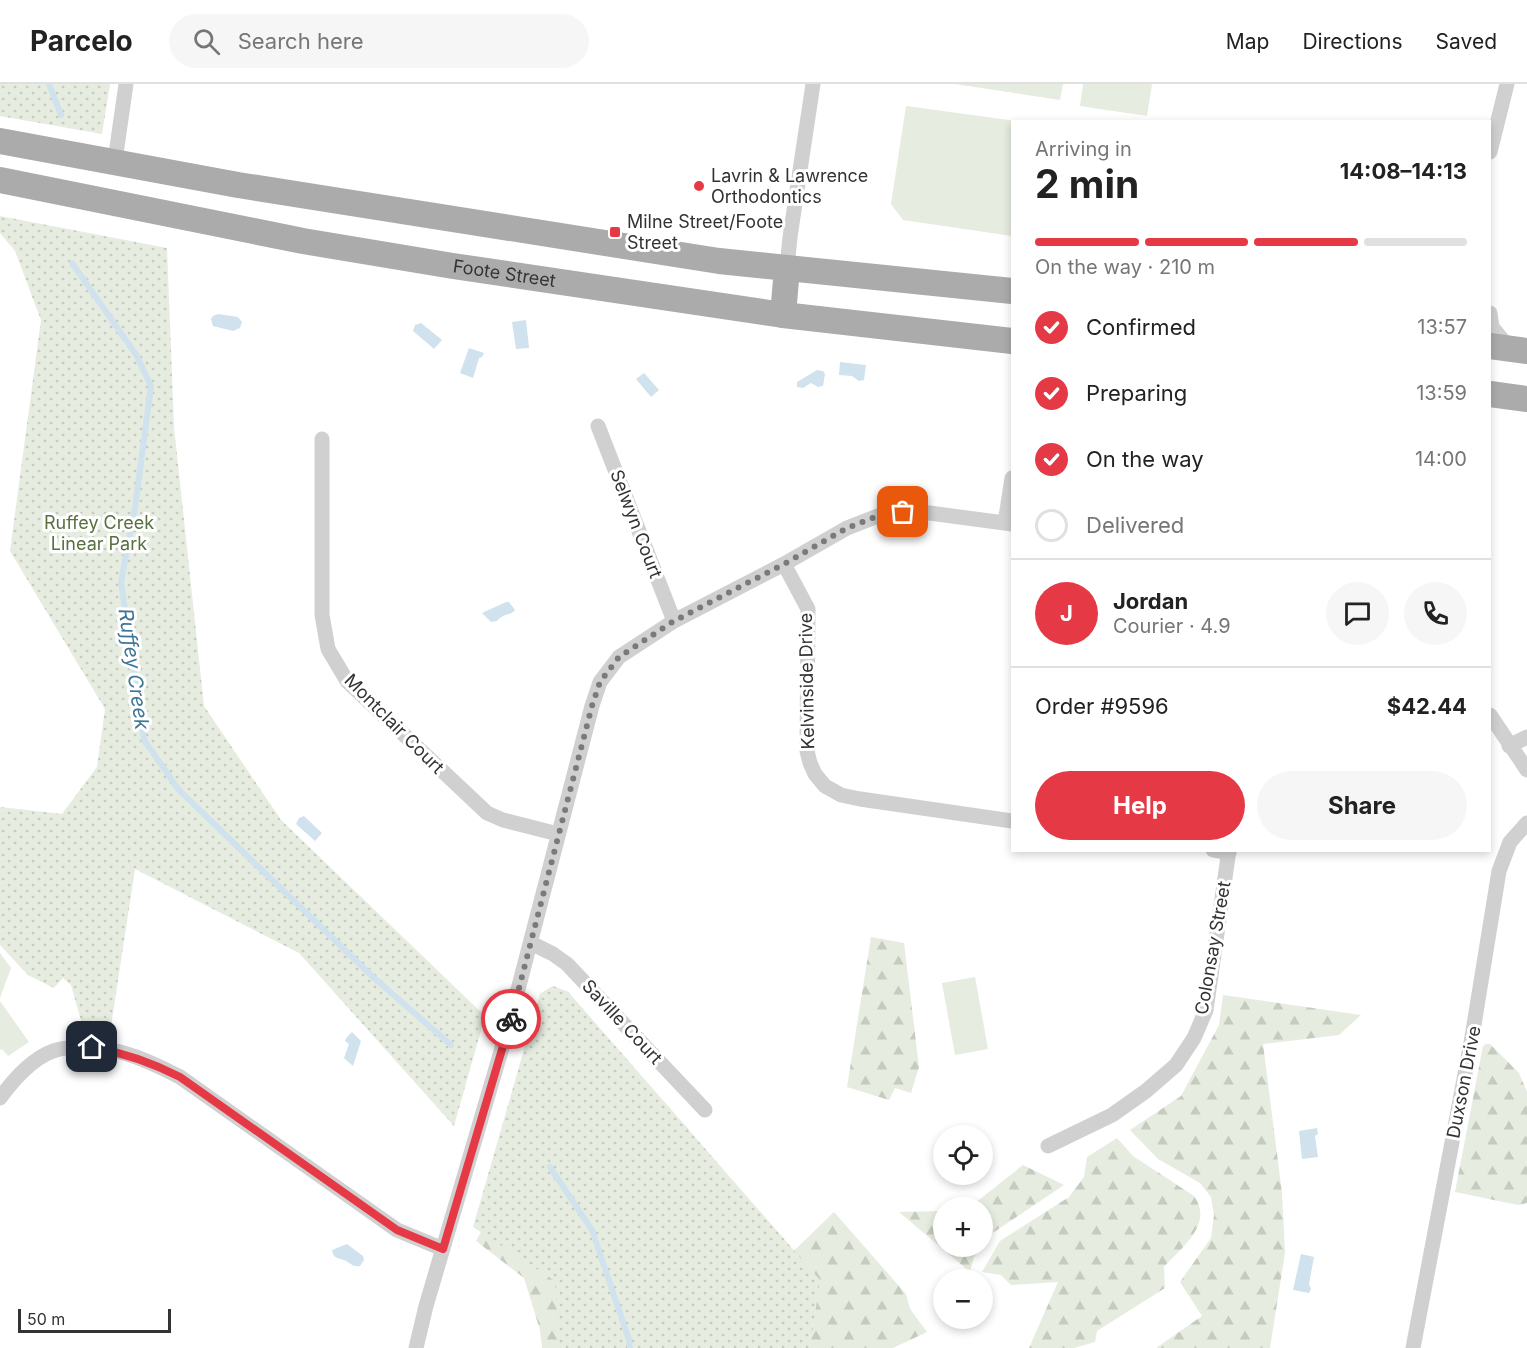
<!DOCTYPE html>
<meta charset="utf-8">
<style>
:root{--surface:#fff;--page:#f6f6f6;--text:#222;--muted:#767676;--line:#e0e0e0;--accent:#e63946}
body{margin:0;font-family:Inter,sans-serif;background:var(--page);color:var(--text);height:100vh;display:flex;flex-direction:column;font-size:22px;white-space:nowrap}
*{box-sizing:border-box;margin:0}
p{font-size:20px;color:var(--muted)}
.icon{flex:none;width:33px;height:33px;fill:none;stroke:currentColor;stroke-width:2;stroke-linecap:round;stroke-linejoin:round}
.map{position:relative;flex:1;overflow:hidden}
.drawer{position:absolute;left:1011px;top:36px;width:480px;height:732px;display:flex;flex-direction:column;background:var(--surface);border-radius:0px;box-shadow:0 3px 9px #0003}
.drawer>*{flex:none}
.controls{position:absolute;left:933px;top:1041px;display:grid;gap:12px}
.controls a{display:grid;place-items:center;width:60px;height:60px;border-radius:50%;background:var(--surface);box-shadow:0 3px 9px #0003;font-size:30px}
.scale{position:absolute;left:18px;bottom:15px;width:153px;box-sizing:border-box;padding-left:6px;border:3px solid #333;border-top:0;font-size:16px;line-height:21px;white-space:nowrap;color:#333;-webkit-text-stroke:4px #fff;paint-order:stroke}
.pin{position:absolute;display:grid;place-items:center;width:51px;height:51px;color:#fff;margin:-26px;border-radius:12px;box-shadow:0 3px 9px #0006}
.courier{position:absolute;display:grid;place-items:center;width:60px;height:60px;margin:-30px;border:4px solid #e63946;border-radius:50%;background:#fff;color:#222;box-shadow:0 2px 8px #0007}
.headline em{font-style:normal;font-weight:700}
.headline div{display:flex;flex-direction:column-reverse}
.headline{display:flex;align-items:center;justify-content:space-between;height:102px;padding:0 24px}
h1{font-size:39px;font-weight:700;line-height:45px}
.bar{display:grid;grid-template-columns:repeat(4,1fr);gap:9px 6px;align-content:center;height:72px;padding:0 24px}
.bar i{height:8px;border-radius:4px;background:var(--line)}
.bar .selected{background:var(--accent)}
.bar p{grid-column:span 4}
.line{display:flex;align-items:center;gap:15px;padding:0 24px;border-top:2px solid var(--line)}
.line div{flex:1}
.round{display:grid;place-items:center;flex:none;width:63px;height:63px;border-radius:32px;background:var(--page)}
ol{padding:0 24px;list-style:none}
li{display:flex;align-items:center;gap:18px;height:66px}
li p{margin-inline-start:auto}
li .icon{padding:6px;border-radius:50%;background:var(--accent);color:#fff;stroke-width:4}
li:last-child{color:var(--muted)}
li i{width:33px;height:33px;border:3px solid var(--line);border-radius:50%}
.primary-button{display:flex;gap:12px;margin-top:auto;padding:12px 24px}
.primary-button a{flex:1;height:69px;border-radius:36px;background:var(--accent);color:#fff;font-size:24px;font-weight:700;line-height:69px;text-align:center}
.primary-button a+a{background:var(--page);color:var(--text)}
header{display:flex;align-items:center;gap:36px;box-sizing:border-box;height:84px;padding:0 30px;background:var(--surface);border-bottom:2px solid var(--line)}
header strong{font-size:28px}
nav{display:flex;gap:33px;margin-inline-start:auto;font-size:21px}
.search{width:420px;height:54px;background:var(--page);display:flex;align-items:center;gap:15px;box-sizing:border-box;padding:0 21px;border-radius:33px;color:var(--muted);font-size:22px}
.map>svg:first-child{display:block}
.green{fill:#e6ecdf}
.forest{fill:url(#forest-firs)}
.park{fill:url(#park-dots)}
.water{fill:#cfe2ee}
.lines{fill:none;stroke-linecap:round;stroke-linejoin:round}
.stream{stroke:#cfe2ee;stroke-width:6}
.street{stroke:#d0d0d0;stroke-width:15}
.primary{stroke:#ababab;stroke-width:26}
.done{stroke:#7a7a7a;stroke-width:6;stroke-dasharray:0 10.8}
.route{stroke:#e63946;stroke-width:8}
.poi-dot{fill:#e63946;stroke:#fff;stroke-width:2}
.labels{text-anchor:middle;stroke-width:6;stroke-linejoin:round;paint-order:stroke}
.poi-label{font-size:18px;fill:#333;stroke:#fff;text-anchor:start}
.street-label{font-size:18px;fill:#333;stroke:#fff}
.park-label{font-size:18px;fill:#56703f;stroke:#fff}
.water-label{font-size:20px;font-style:italic;fill:#3f7597;stroke:#fff}
</style>
<header>
<strong>Parcelo</strong>
<div class="search"><svg class="icon" aria-label="search" viewBox="0 0 24 24"><circle cx="10" cy="10" r="6"/><path d="M15 15l6 6"/></svg>Search here</div>
<nav><a>Map</a><a>Directions</a><a>Saved</a></nav>
</header>
<div class="map">
<svg width="1527" height="1264" viewBox="0 0 1527 1264">
<defs>
<pattern id="forest-firs" width="22" height="20" patternUnits="userSpaceOnUse" patternTransform="scale(1.5)"><rect width="22" height="20" fill="#e6ecdf"/><path d="M5 1l3.5 6h-7zM16 11l3.5 6h-7z" fill="#c6cbc0"/></pattern>
<pattern id="park-dots" width="8" height="8" patternUnits="userSpaceOnUse" patternTransform="scale(1.5)"><rect width="8" height="8" fill="#e6ecdf"/><path d="M2 2h.1M6 6h.1" fill="none" stroke="#c6cbc0" stroke-width="1.8" stroke-linecap="round"/></pattern>
</defs>
<rect width="100%" height="100%" fill="#fff"/>
<path class="green" d="M955,0h108l-3,16z
M1083,0h69l-5,32 -67,-10z
M906,22l110,15 -4,1v114l-109,-16 -12,-16z
M0,869l11,15 -11,30z
M975,893l13,72 -33,6 -13,-72z
M0,917l29,41 -21,14 -6,-7 -2,1z"/>
<path class="forest" d="M871,853l33,6 15,124 -8,26 -16,-5 -6,12 -42,-13z
M553,902l15,6 120,137 85,142 61,-59 72,82 4,15 17,23 -34,16h-351l-2,-18 -16,-52 -48,-37 32,-59 32,-188z
M1223,911l138,20 -22,20 -76,9 19,149 3,60 -15,95h-114l46,-32 -22,-34 31,-44 3,-23 -3,-18 -11,-14 -42,-24 -28,-29 51,-34 38,-71z
M1486,960h4l29,29 8,19v111l-9,2 -63,-13 28,-146z
M1117,1054l16,18 61,40c20,28 -12,51 -30,71l1,21 -68,43 -2,11 -21,6h-45l29,-66 -47,3 -10,-10 -19,-3 18,-31 69,-44 15,-20 3,-20z
M1023,1081l41,20 -73,49 -8,12 -1,-38 -12,-1z
M943,1127l1,35h38l-8,11 -4,15 -71,-60z"/>
<path class="park" d="M0,0h110l-8,50 -102,-18z
M0,132l167,32 7,179 30,279 77,114 204,196 -31,110 -155,-173 -164,-84 -24,157 -29,-2 -11,-39 -8,-7 -9,10 -26,-13 -28,-30v-138l62,7 35,-47 8,-58 -95,-158 31,-231 -26,-69 -15,-18z
M553,902l15,6 252,288 -10,68h-251l-4,-67 -82,-54 67,-233z"/>
<path class="water" d="M218,230l20,3 4,5 -2,6 -7,3 -20,-5 -2,-7 2,-3z
M526,236l3,28 -13,1 -4,-27z
M421,239l21,17 -8,9 -21,-18 2,-6z
M469,264l15,5 -2,4 -3,1 -6,20 -13,-5z
M840,278l26,3 -2,15 -5,1 -7,-5 -13,-1z
M817,286l6,1 2,3 -2,12 -5,1 -7,-4 -8,5 -6,-1v-5z
M644,289l15,17 -8,7 -15,-18z
M506,518h3l6,8c-5,6 -11,3 -18,11l-6,1 -9,-9z
M304,732l18,17 -7,8 -19,-17 3,-6z
M352,948l9,9 -8,25 -9,-8 5,-14 -4,-3 2,-4z
M1317,1044l1,6 -3,2 3,21 -16,2 -3,-28z
M347,1160l16,12 1,4 -4,6c-8,1 -8,-2 -14,-5 -8,-4 -12,-1 -14,-11z
M1301,1170l13,3 -5,27 2,5 -2,4 -16,-3z"/>
<g class="lines">
<path class="stream" d="M49,0l12,31
M72,179l65,93 14,30 -16,122 -14,74 23,158 35,50 195,188 77,67
M550,1083l42,63 37,110 1,8"/>
<path class="street" d="M1490,68l17,-68
M115,77l11,-77
M787,184l3,-31 23,-153
M1490,229l2,14 18,22
M598,342l76,195
M322,355v176l6,34 19,32 140,132 16,7 55,14
M1005,439l7,-45
M784,480l24,45 -1,142 3,12 5,11 10,12 16,9 19,4 152,22
M1490,631l37,55
M1509,662l18,-9
M1213,766l16,3
M531,859l22,11 14,10 138,146
M0,1014c14,-19 36,-44 60,-49 42,-9 84,9 120,28l217,153 46,19
M1048,1062l64,-31 34,-24 30,-26 18,-27 12,-28 23,-160
M416,1264l10,-42 83,-282 83,-318 8,-24 19,-25 55,-36 110,-57 63,-36 36,-14 39,-2 90,12
M1413,1264l59,-311 27,-166 11,-29 17,-19"/>
<g class="primary">
<path d="M0,57l238,44 481,76 293,30"/>
<path id="s1" d="M0,96l303,61 150,25 330,49 229,26"/>
<path d="M783,231l4,-47"/>
<path d="M1490,262l37,5"/>
<path d="M1490,310l37,5"/>
</g>
</g>
<g class="lines">
<path class="done" d="M511,935l81,-313 8,-24 19,-25 55,-36 110,-57 63,-36 36,-14 20,-2"/>
<path class="route" d="M92,963c32,6 59,15 88,30l217,153 46,19 68,-230"/>
</g>
<g class="poi-dot">
<circle cx="699" cy="102" r="6"/>
<rect x="609" y="142" width="12" height="12" rx="3"/>
</g>
<g class="labels">
<g class="poi-label">
<text x="711" y="98">Lavrin &amp; Lawrence<tspan x="711" dy="21">Orthodontics</tspan></text>
<text x="627" y="144">Milne Street/Foote<tspan x="627" dy="21">Street</tspan></text>
</g>
<g class="street-label">
<text dy="6" stroke="none"><textPath href="#s1" startOffset="513">Foote Street</textPath></text>
<text transform="translate(636 440) rotate(69)" y="6">Selwyn Court</text>
<text transform="translate(807 597) rotate(-91)" y="6">Kelvinside Drive</text>
<text transform="translate(394 640) rotate(45)" y="6">Montclair Court</text>
<text transform="translate(1213 864) rotate(-80)" y="6">Colonsay Street</text>
<text transform="translate(622 938) rotate(47)" y="6">Saville Court</text>
<text transform="translate(1464 998) rotate(-79)" y="6">Duxson Drive</text>
</g>
<g class="park-label">
<text x="99" y="445">Ruffey Creek<tspan x="99" dy="21">Linear Park</tspan></text>
</g>
<g class="water-label">
<text transform="translate(134 585) rotate(82)" y="7">Ruffey Creek</text>
</g>
</g>
</svg>
<div class="controls">
<a><svg class="icon" aria-label="locate" viewBox="0 0 24 24"><circle cx="12" cy="12" r="6"/><path d="M12 2v4M12 18v4M2 12h4M18 12h4"/></svg></a>
<a>+</a>
<a>−</a>
</div>
<div class="scale">50 m</div>
<div class="pin" style="left:903px;top:428px;background:#ea580c"><svg class="icon" aria-label="bag" viewBox="0 0 24 24"><path d="M5 8h14l-1 12H6zM9 8a3 3 0 0 1 6 0"/></svg></div>
<div class="pin" style="left:92px;top:963px;background:#1f2937"><svg class="icon" aria-label="home" viewBox="0 0 24 24"><path d="M3 11l9-7 9 7M6 9v11h12V9"/></svg></div>
<div class="courier" style="left:511px;top:935px"><svg class="icon" aria-label="bike" viewBox="0 0 24 24"><circle cx="6" cy="16" r="4"/><circle cx="18" cy="16" r="4"/><path d="M6 16l4-8h5l3 8M10 8l3 8H6M13 5h3"/></svg></div>
<section class="drawer">
<div class="headline"><div><h1>2 min</h1><p>Arriving in</p></div><em>14:08–14:13</em></div>
<div class="bar"><i class="selected"></i><i class="selected"></i><i class="selected"></i><i></i><p>On the way · 210 m</p></div>
<ol>
<li><svg class="icon" aria-label="check" viewBox="0 0 24 24"><path d="M5 12l5 5 9-10"/></svg>Confirmed<p>13:57</p></li>
<li><svg class="icon" aria-label="check" viewBox="0 0 24 24"><path d="M5 12l5 5 9-10"/></svg>Preparing<p>13:59</p></li>
<li><svg class="icon" aria-label="check" viewBox="0 0 24 24"><path d="M5 12l5 5 9-10"/></svg>On the way<p>14:00</p></li>
<li><i></i>Delivered</li>
</ol>
<div class="line" style="height:108px"><b class="round" style="background:var(--accent);color:#fff">J</b><div><b>Jordan</b><p>Courier · 4.9</p></div><a class="round"><svg class="icon" aria-label="chat" viewBox="0 0 24 24"><path d="M4 5h16v11H9l-5 4z"/></svg></a><a class="round"><svg class="icon" aria-label="phone" viewBox="0 0 24 24"><path d="M5 4h4l2 5-3 2q2 4 5 5l2-3 5 2v4C11 20 4 13 5 4z"/></svg></a></div>
<div class="line" style="height:78px"><div>Order #9596</div><b>$42.44</b></div>
<div class="primary-button"><a>Help</a><a>Share</a></div>
</section>
</div>
